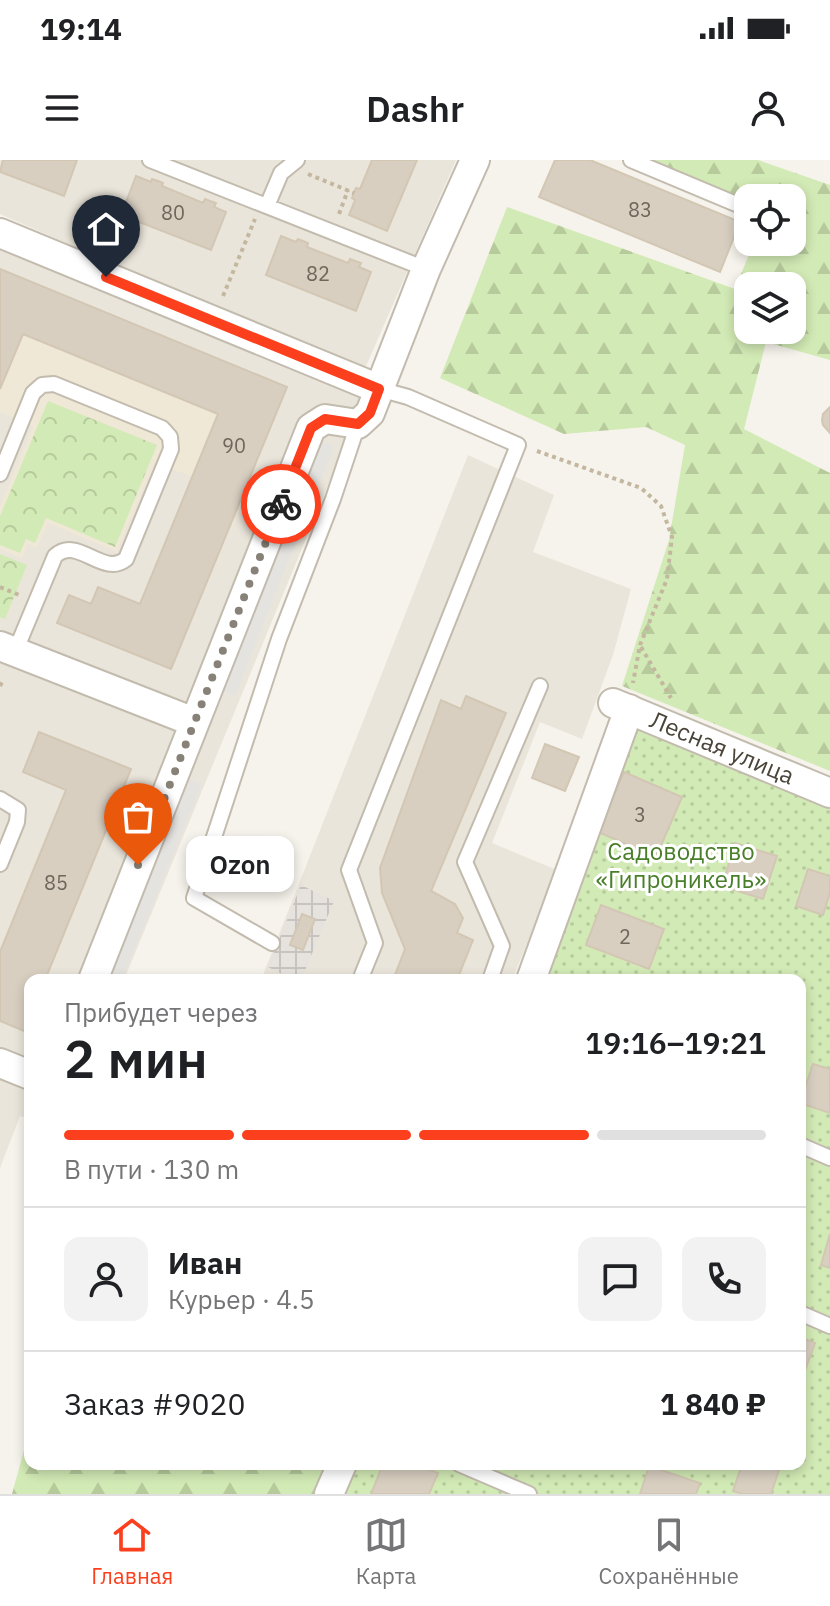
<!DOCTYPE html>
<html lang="ru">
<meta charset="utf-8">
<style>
:root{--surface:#fff;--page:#f2f2f2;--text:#202124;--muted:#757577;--line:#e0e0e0;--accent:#fc3f1d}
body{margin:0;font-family:"IBM Plex Sans",sans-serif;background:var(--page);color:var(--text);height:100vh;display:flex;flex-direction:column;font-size:30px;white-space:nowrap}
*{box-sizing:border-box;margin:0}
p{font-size:26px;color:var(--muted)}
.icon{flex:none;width:44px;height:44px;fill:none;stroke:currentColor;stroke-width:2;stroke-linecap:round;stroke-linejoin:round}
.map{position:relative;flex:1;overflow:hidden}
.side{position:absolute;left:24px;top:814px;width:782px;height:496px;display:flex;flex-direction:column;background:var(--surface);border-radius:16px;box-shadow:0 4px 12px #0003}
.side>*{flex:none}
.buttons{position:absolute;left:734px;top:24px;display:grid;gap:16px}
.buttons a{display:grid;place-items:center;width:72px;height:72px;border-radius:16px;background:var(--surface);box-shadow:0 4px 12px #0003;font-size:40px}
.pin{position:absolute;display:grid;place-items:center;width:68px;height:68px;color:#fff;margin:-82px -34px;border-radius:50% 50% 50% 0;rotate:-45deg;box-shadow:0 0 8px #0007}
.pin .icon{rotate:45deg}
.courier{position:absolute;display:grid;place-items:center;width:80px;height:80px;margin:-40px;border:6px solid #fc3f1d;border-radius:50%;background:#fff;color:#222;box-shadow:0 2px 10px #0007}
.bubble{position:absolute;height:56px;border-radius:16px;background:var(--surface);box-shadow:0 4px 12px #0003;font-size:26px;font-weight:600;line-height:56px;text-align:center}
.overview em{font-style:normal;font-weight:600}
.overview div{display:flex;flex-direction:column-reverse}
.overview{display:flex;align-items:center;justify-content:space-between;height:136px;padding:0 40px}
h1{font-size:52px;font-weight:600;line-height:60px}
.bar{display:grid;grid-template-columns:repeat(4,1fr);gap:12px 8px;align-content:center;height:96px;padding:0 40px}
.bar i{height:10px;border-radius:6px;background:var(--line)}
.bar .on{background:var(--accent)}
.bar p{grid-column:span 4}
.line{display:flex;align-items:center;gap:20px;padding:0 40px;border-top:2px solid var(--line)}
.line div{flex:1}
.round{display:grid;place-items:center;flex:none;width:84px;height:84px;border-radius:16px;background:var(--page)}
.status{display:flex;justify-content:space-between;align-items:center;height:56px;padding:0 40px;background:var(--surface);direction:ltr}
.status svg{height:22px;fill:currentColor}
header{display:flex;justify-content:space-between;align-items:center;height:104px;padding:0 40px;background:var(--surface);font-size:36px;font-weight:600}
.menu{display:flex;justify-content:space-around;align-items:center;height:112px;border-top:2px solid var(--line);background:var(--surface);font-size:22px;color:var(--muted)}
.menu a{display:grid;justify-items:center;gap:4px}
.menu .on{color:var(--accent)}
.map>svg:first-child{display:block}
.residential{fill:#eae5da}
.industrial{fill:url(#industrial-grid)}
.education{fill:#efe8d6}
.forest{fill:url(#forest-firs);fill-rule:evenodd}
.park{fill:url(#park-crowns)}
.garden{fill:url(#garden-dots)}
.parking{fill:#e5e3e0}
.building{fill:#d8cfc1;stroke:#d3c7b4;stroke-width:2}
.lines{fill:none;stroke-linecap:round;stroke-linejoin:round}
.lane-casing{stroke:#c2bbae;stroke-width:18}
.street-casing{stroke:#c2bbae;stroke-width:32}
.path{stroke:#c4b79f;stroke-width:4;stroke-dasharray:4 4;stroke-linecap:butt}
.lane{stroke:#fff;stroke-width:14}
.street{stroke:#fff;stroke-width:28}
.done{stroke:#878178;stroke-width:8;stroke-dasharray:0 14.4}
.route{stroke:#fc3f1d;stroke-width:10}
.labels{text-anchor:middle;stroke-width:6;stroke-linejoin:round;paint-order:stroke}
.number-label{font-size:20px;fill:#6e675b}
.street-label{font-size:24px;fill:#4b4439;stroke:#fff}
.park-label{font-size:24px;fill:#4a7f2a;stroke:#fff}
</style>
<div class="status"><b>19:14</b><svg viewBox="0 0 49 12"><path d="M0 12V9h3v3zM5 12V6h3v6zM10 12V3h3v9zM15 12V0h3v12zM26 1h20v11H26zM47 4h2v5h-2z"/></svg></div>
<header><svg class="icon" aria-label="menu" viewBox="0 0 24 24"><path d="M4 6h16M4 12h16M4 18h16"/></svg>Dashr<svg class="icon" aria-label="person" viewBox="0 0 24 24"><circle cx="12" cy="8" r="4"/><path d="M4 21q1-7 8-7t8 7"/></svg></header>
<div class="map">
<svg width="830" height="1334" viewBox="0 0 830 1334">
<defs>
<pattern id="industrial-grid" width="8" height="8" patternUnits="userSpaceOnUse" patternTransform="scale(2)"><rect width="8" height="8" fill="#e6e2dd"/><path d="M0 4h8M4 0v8" fill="none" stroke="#c7c3be"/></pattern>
<pattern id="forest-firs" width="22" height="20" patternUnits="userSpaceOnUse" patternTransform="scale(2)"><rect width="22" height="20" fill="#d2eab5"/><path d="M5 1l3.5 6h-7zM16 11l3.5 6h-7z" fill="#b6ca9c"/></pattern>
<pattern id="park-crowns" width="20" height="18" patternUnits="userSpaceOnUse" patternTransform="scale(2)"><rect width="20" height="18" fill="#d2eab5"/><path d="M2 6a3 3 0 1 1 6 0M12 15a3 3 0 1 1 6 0" fill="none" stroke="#b6ca9c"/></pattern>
<pattern id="garden-dots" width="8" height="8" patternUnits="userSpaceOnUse" patternTransform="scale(2)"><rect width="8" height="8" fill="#d2eab5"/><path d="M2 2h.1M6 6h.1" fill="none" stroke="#b6ca9c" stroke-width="1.8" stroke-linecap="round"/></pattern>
</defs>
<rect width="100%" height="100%" fill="#f6f3ec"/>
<path class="residential" d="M0,0h456l-93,213 -363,-159z
M0,88l364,150 -240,582h-94v139l-10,-3 -20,52z
M468,295l86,40 -21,57 98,37 -18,66 -31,84 -42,-17 -48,121 65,27 -45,110h-251z"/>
<path class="industrial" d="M301,725l33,16 -33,79h-7l-26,-13z"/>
<path class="education" d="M23,174l195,80 -25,63 -38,-15 -38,90 -69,-29 -11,25 -9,-4 -6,14 -22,-9v-43l33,-80 -33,-14v-23z"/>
<path class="forest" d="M651,0h107l72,25v175l-64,-18 -22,87 86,44v298l-208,-85 47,-146 16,-95 -39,-18 -82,7 -124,-56 67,-171 228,82 19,-47h38v-44h-44v18zM748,126h44v44h-44z
M30,1268v36h299l-12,30h-305z"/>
<path class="park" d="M48,241l109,44 -42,102 -69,-29 -11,25 -9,-4 -6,14 -20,-8v-29z
M0,394l27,11 -22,54 -5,-2z"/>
<path class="garden" d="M613,552l217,93v689h-513l12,-30h471v-484h-282z"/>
<path class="parking" d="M315,279l19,7 -99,250 -19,-8z
M183,616l19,8 -80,196h-22z"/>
<path class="building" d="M3,0h74l-13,36 -64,-24z
M372,0h45l-30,71 -38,-16 6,-15 -3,-2 4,-10 4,1z
M555,0h35l150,62 -20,50 -181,-75z
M136,16l15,6 1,-3 6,2 5,2 -1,3 41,17 2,-4 5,2 6,2 -2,4 12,5 -15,38 -90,-35z
M281,76l15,6 2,-3 10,4 -1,4 41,16 2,-4 11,4 -2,4 12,5 -15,39 -90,-36z
M0,109l287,118 -116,282 -114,-46 12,-28 22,9 7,-17 42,17 78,-190 -195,-80 -23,55z
M830,247v26l-7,-8 -1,-5 1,-6z
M466,536l40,17 -75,178 24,13 8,14 -6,15 16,7 -16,40h-64l12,-31 -23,-56 -2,-25 61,-168 20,9z
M39,572l92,37 -86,211h-15v36l-6,15 -24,-10v-69l66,-162 -43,-18z
M545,584l34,13 -14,34 -33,-13z
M624,612l58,25 -26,60 -58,-25z
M735,683l42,13 -14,43 -41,-13z
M808,709l22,7v17l-7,22 -27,-9z
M601,745l63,24 -15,40 -63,-24z
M302,754l13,5 -12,31 -13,-5z
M813,904l17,5v44l-30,-10z
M830,1074v34l-9,-3z
M800,1177l15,6 -13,36h-2z
M383,1304h32l23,9 -9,21h-58z
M742,1304h28l10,3 -9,27h-28l-10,-3z
M649,1306l51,17 -4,11h-56z"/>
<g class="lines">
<defs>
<path id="lane" d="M150,0l276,109
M631,0l117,49
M267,46l14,-33 16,-13
M0,314l33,-81 9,-8 12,-1 108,44 8,9 1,12 -45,110c-23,19 -48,-24 -71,-3l-40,96
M0,639l18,11 -1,12 -17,42
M272,783l-78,-45 85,-259 54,-140 25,-75
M360,820l15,-37 -26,-73 169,-425 -110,-48 -29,-8
M490,820l12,-34 -37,-84 75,-176
M800,985l30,13
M800,1153l30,13
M459,1304l70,30"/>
<g id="street">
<path d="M0,73l379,156"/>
<path d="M0,486l194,76"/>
<path id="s1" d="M613,543l217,90"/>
<path d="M93,820l218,-552 14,-9 33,5 12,-11 56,-144 49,-109"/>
<path d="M531,820l98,-271"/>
<path d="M0,903l30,12"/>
<path d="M329,1334l13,-30"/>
</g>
</defs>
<use href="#lane" class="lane-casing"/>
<use href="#street" class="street-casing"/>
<path class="path" d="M308,14l46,19
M339,54l9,-24
M223,136l32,-77
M537,291l104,37 20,18 11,31 -5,42 -27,66 -7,38
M0,427l19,8
M641,487l30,51
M0,526l3,-6"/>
<use href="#lane" class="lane"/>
<use href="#street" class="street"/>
</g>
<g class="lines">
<path class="done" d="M138,705l143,-361"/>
<path class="route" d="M106,117l273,112 -9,24 -12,11 -33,-5 -14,9 -30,76"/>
</g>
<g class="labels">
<g class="number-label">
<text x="640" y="57">83</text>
<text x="173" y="60">80</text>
<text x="318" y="121">82</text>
<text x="234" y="293">90</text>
<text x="640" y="662">3</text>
<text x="56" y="730">85</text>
<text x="625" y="784">2</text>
</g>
<g class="street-label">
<text dy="8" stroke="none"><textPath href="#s1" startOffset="118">Лесная улица</textPath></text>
</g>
<g class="park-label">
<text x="681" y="700">Садоводство<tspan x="681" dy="28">«Гипроникель»</tspan></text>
</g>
</g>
</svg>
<div class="buttons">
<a><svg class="icon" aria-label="locate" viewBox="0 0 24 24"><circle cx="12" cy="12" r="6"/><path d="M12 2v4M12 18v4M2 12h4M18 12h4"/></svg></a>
<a><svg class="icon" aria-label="layers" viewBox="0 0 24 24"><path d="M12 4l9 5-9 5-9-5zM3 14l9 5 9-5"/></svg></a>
</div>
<div class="pin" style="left:138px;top:705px;background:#ea580c"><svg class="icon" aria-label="bag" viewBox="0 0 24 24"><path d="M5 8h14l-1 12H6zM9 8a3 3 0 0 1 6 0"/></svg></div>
<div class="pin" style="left:106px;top:117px;background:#1f2937"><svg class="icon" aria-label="home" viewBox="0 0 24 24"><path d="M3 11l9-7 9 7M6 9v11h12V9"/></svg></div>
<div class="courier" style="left:281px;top:344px"><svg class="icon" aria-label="bike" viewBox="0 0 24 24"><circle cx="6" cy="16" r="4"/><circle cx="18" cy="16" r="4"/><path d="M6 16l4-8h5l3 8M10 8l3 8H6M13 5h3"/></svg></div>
<div class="bubble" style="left:186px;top:676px;width:108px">Ozon</div>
<section class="side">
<div class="overview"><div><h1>2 мин</h1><p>Прибудет через</p></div><em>19:16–19:21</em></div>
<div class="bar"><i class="on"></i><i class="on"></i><i class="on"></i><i></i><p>В пути · 130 m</p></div>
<div class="line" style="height:144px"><a class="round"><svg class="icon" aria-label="person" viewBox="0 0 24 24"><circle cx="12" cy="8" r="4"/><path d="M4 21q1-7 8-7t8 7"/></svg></a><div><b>Иван</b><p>Курьер · 4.5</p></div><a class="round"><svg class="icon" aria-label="chat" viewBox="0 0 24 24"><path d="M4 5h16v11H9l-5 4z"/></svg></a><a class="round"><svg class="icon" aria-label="phone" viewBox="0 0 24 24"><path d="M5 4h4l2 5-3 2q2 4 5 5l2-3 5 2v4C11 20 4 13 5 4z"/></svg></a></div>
<div class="line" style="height:104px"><div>Заказ #9020</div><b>1 840 ₽</b></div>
</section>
</div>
<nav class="menu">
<a class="on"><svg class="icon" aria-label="home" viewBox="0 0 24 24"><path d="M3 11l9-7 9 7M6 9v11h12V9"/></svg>Главная</a>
<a><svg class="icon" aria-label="map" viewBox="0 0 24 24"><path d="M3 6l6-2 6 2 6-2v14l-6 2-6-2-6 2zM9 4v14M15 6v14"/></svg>Карта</a>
<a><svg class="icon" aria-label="saved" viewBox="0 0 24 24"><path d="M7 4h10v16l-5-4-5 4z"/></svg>Сохранённые</a>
</nav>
